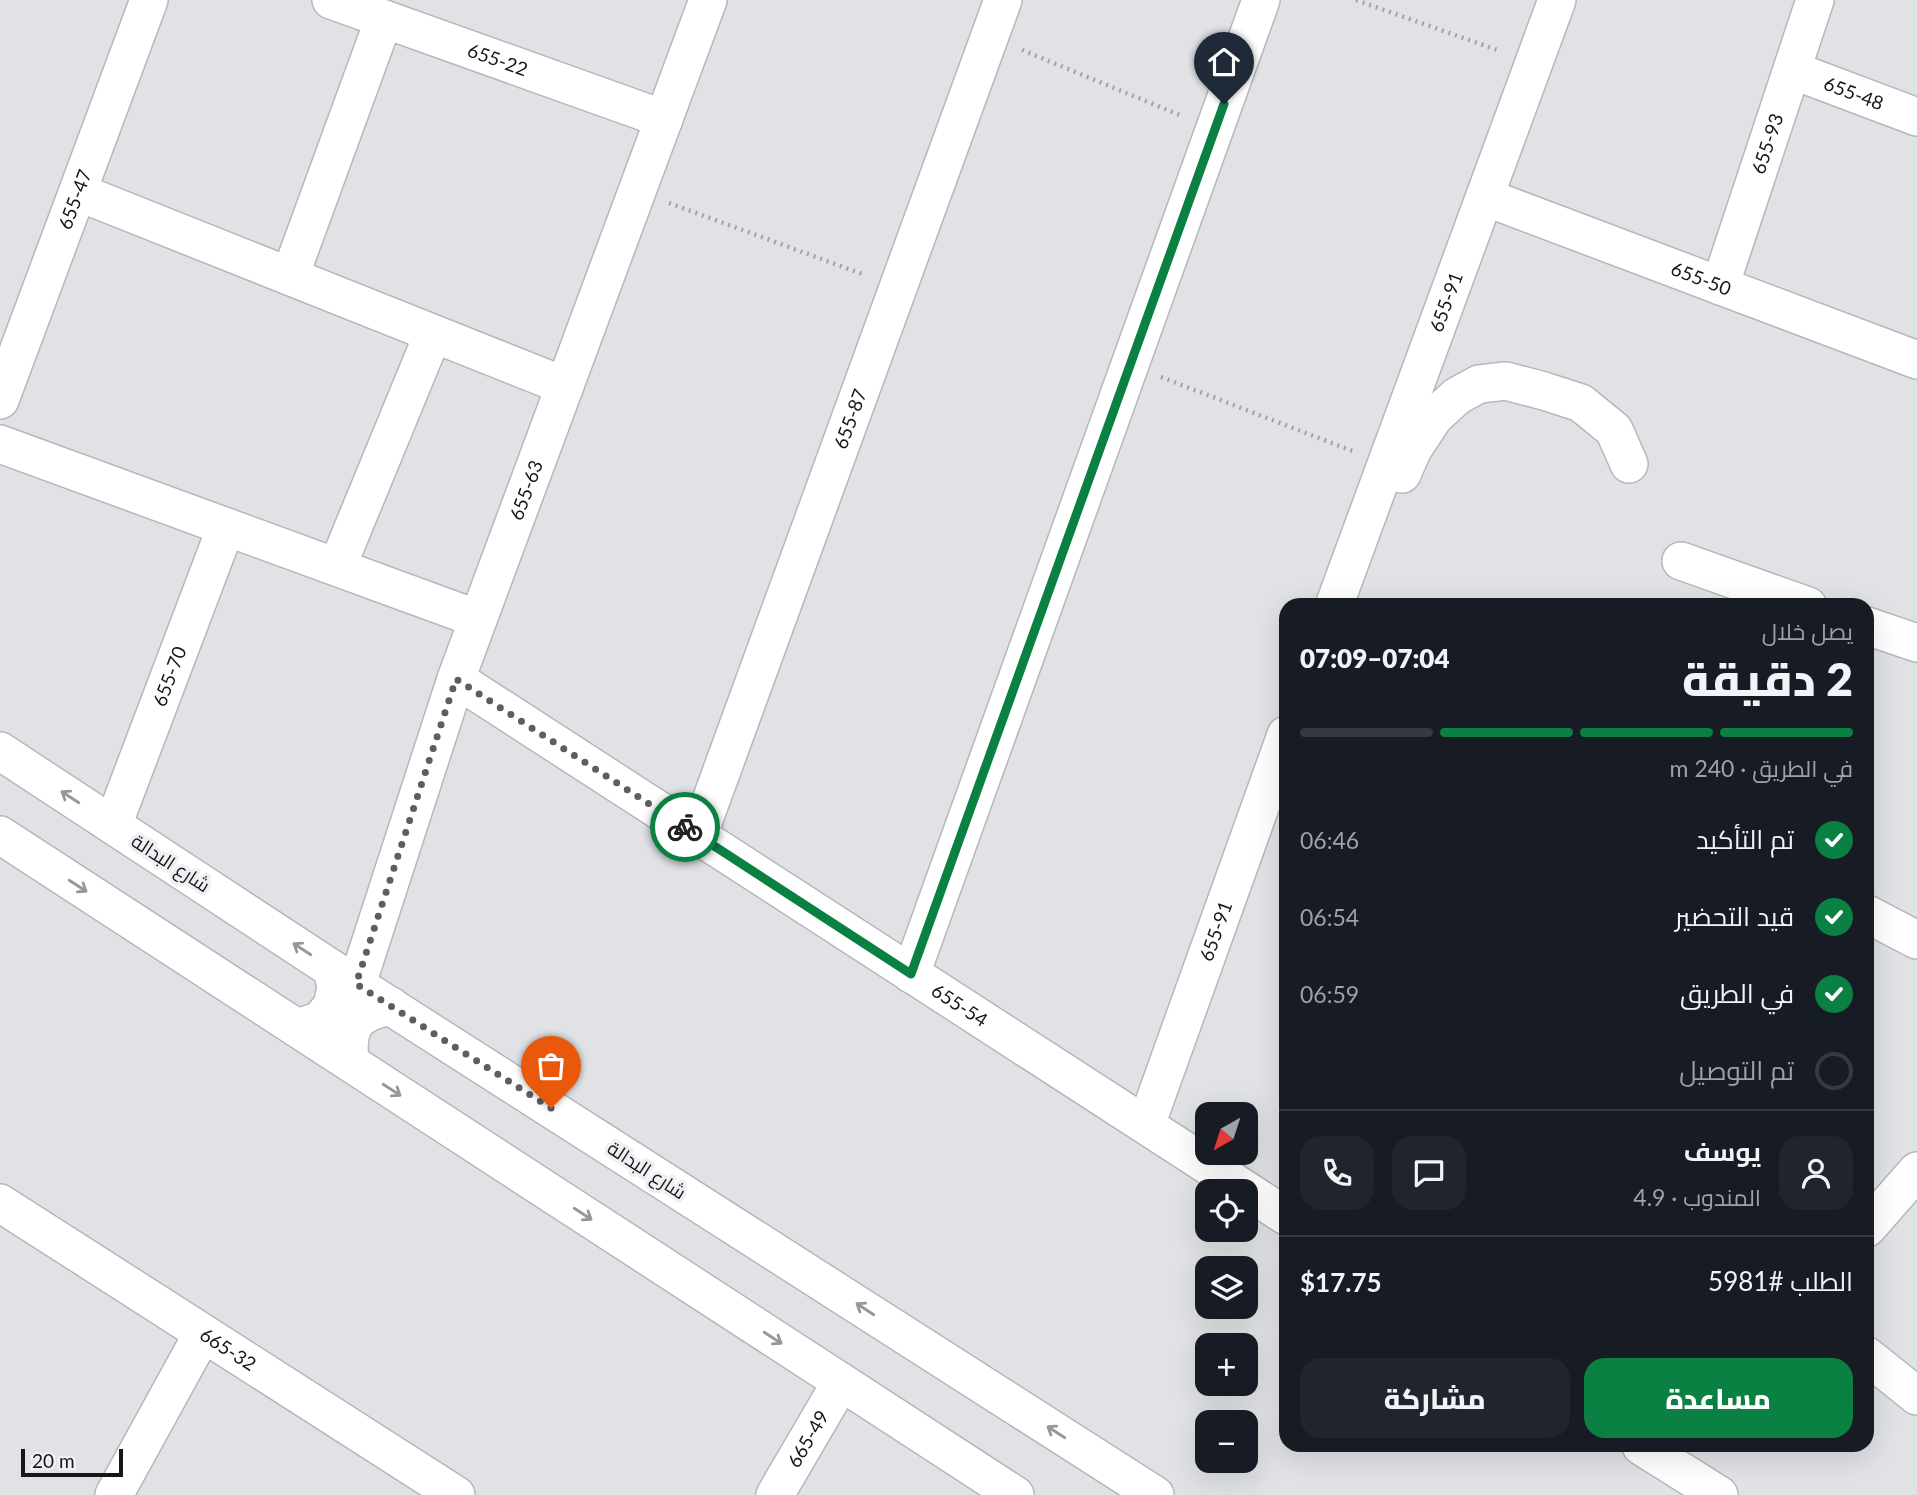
<!DOCTYPE html>
<html lang="ar">
<meta charset="utf-8">
<style>
:root{--surface:#171b24;--page:#20242c;--text:#f1f3f6;--muted:#9ea1a6;--line:#363941;--accent:#0b8043}
body{margin:0;font-family:Lato,Cairo,sans-serif;background:var(--page);color:var(--text);direction:rtl;height:100vh;display:flex;flex-direction:column;font-size:26px;white-space:nowrap}
*{box-sizing:border-box;margin:0}
p{font-size:23px;color:var(--muted)}
.icon{flex:none;width:38px;height:38px;fill:none;stroke:currentColor;stroke-width:2;stroke-linecap:round;stroke-linejoin:round}
.map{position:relative;flex:1;overflow:hidden;direction:ltr}
.details{position:absolute;left:1279px;top:598px;width:595px;height:854px;display:flex;flex-direction:column;background:var(--surface);border-radius:21px;box-shadow:0 7px 28px #0002;direction:rtl}
.details>*{flex:none}
.needle{width:46px;rotate:219deg}
.fabs{position:absolute;left:1195px;top:1102px;display:grid;gap:14px}
.fabs a{display:grid;place-items:center;width:63px;height:63px;border-radius:14px;background:var(--surface);box-shadow:0 7px 28px #0002;font-size:35px}
.scale{position:absolute;left:21px;bottom:18px;width:102px;box-sizing:border-box;padding-left:7px;border:4px solid #171718;border-top:0;font-size:19px;line-height:24px;white-space:nowrap;color:#171718;-webkit-text-stroke:5px #eef0f3;paint-order:stroke}
.pin{position:absolute;display:grid;place-items:center;width:60px;height:60px;color:#fff;margin:-72px -30px;border-radius:50% 50% 50% 0;rotate:-45deg;box-shadow:0 0 7px #0007}
.pin .icon{rotate:45deg}
.courier{position:absolute;display:grid;place-items:center;width:70px;height:70px;margin:-35px;border:5px solid #0b8043;border-radius:50%;background:#fff;color:#222;box-shadow:0 2px 9px #0007}
.overview em{font-style:normal;font-weight:800}
.overview div{display:flex;flex-direction:column-reverse}
.overview{display:flex;align-items:center;justify-content:space-between;height:119px;padding:0 21px}
h1{font-size:46px;font-weight:800;line-height:52px}
.bar{display:grid;grid-template-columns:repeat(4,1fr);gap:10px 7px;align-content:center;height:84px;padding:0 21px}
.bar i{height:9px;border-radius:5px;background:var(--line)}
.bar .current{background:var(--accent)}
.bar p{grid-column:span 4}
.line{display:flex;align-items:center;gap:18px;padding:0 21px;border-top:2px solid var(--line)}
.line div{flex:1}
.round{display:grid;place-items:center;flex:none;width:74px;height:74px;border-radius:21px;background:var(--page)}
ol{padding:0 21px;list-style:none}
li{display:flex;align-items:center;gap:21px;height:77px}
li p{margin-inline-start:auto}
li .icon{padding:7px;border-radius:50%;background:var(--accent);color:#fff;stroke-width:4}
li:last-child{color:var(--muted)}
li i{width:38px;height:38px;border:4px solid var(--line);border-radius:50%}
.cta{display:flex;gap:14px;margin-top:auto;padding:14px 21px}
.cta a{flex:1;height:80px;border-radius:21px;background:var(--accent);color:#fff;font-size:28px;font-weight:800;line-height:80px;text-align:center}
.cta a+a{background:var(--page);color:var(--text)}
.map>svg:first-child{display:block}
.lines{fill:none;stroke-linecap:round;stroke-linejoin:round}
.minor-casing{stroke:#b5b7ba;stroke-width:40}
.path{stroke:#a2a3a5;stroke-width:4.5;stroke-dasharray:2 5;stroke-linecap:butt}
.minor{stroke:#fff;stroke-width:37}
.oneway{stroke:#979797}
.done{stroke:#5d5e60;stroke-width:7;stroke-dasharray:0 12.6}
.route{stroke:#0b8043;stroke-width:9}
.labels{text-anchor:middle;stroke-width:7;stroke-linejoin:round;paint-order:stroke}
.street-label{font-size:19px;fill:#171718;stroke:#eef0f3}
</style>
<div class="map">
<svg width="1917" height="1495" viewBox="0 0 1917 1495">
<rect width="100%" height="100%" fill="#e0e2e5"/>
<g class="lines">
<defs>
<g id="minor">
<path id="s1" d="M331,0l333,119"/>
<path id="s2" d="M1792,70l125,47"/>
<path d="M78,192l487,194"/>
<path id="s3" d="M1485,197l432,163"/>
<path d="M290,276l94,-257"/>
<path id="s4" d="M1720,286l95,-286"/>
<path id="s5" d="M0,400l149,-400"/>
<path d="M0,444l478,175"/>
<path d="M1402,474l11,-25 21,-32 23,-21 22,-12 27,-3 38,10 37,12 33,27 15,34"/>
<path d="M1681,561l127,45"/>
<path d="M337,567l96,-233"/>
<path id="s6" d="M1334,606l223,-606"/>
<path d="M1867,626l50,17"/>
<path id="s7" d="M456,679l830,537"/>
<path d="M0,751l332,218 823,526"/>
<path id="s8" d="M113,825l113,-298"/>
<path d="M0,835l1015,660"/>
<path id="s9" d="M698,836l305,-836"/>
<path d="M1867,914l50,26"/>
<path d="M911,974l350,-974"/>
<path id="s10" d="M357,984l99,-305 252,-679"/>
<path d="M297,1028l22,-7 13,-15 4,-19 -4,-18"/>
<path d="M350,1062c-4,-36 5,-49 41,-56"/>
<path id="s11" d="M1146,1125l140,-390"/>
<path id="s12" d="M0,1203l456,292"/>
<path d="M1867,1228l50,-57"/>
<path d="M1867,1356l50,40"/>
<path d="M1641,1446l78,49"/>
<path d="M114,1495l89,-162"/>
<path id="s13" d="M775,1495l66,-113"/>
</g>
</defs>
<use href="#minor" class="minor-casing"/>
<path class="path" d="M1356,0l144,51
M1022,50l160,66
M669,203l196,72
M1161,377l194,75"/>
<use href="#minor" class="minor"/>
</g>
<defs><path id="oneway-shaft" d="M-6 0H5M1.5-3L5.5 0L1.5 3" fill="none" stroke-width="1.6" stroke-linecap="round" stroke-linejoin="round" transform="scale(1.75)"/></defs>
<g class="oneway">
<use href="#oneway-shaft" transform="translate(70 797) rotate(-147)"/>
<use href="#oneway-shaft" transform="translate(78 886) rotate(33)"/>
<use href="#oneway-shaft" transform="translate(302 949) rotate(-147)"/>
<use href="#oneway-shaft" transform="translate(392 1090) rotate(33)"/>
<use href="#oneway-shaft" transform="translate(583 1214) rotate(33)"/>
<use href="#oneway-shaft" transform="translate(865 1309) rotate(-147)"/>
<use href="#oneway-shaft" transform="translate(773 1338) rotate(33)"/>
<use href="#oneway-shaft" transform="translate(1056 1432) rotate(-147)"/>
</g>
<g class="lines">
<path class="done" d="M551,1108l-195,-124 100,-305 229,148"/>
<path class="route" d="M685,827l226,147 313,-870"/>
</g>
<g class="labels">
<g class="street-label">
<text dy="7" stroke="none"><textPath href="#s1" startOffset="177">655-22</textPath></text>
<text dy="7" stroke="none"><textPath href="#s2" startOffset="66">655-48</textPath></text>
<text dy="7" stroke="none"><textPath href="#s4" startOffset="150">655-93</textPath></text>
<text dy="7" stroke="none"><textPath href="#s5" startOffset="214">655-47</textPath></text>
<text dy="7" stroke="none"><textPath href="#s3" startOffset="231">655-50</textPath></text>
<text dy="7" stroke="none"><textPath href="#s6" startOffset="324">655-91</textPath></text>
<text dy="7" stroke="none"><textPath href="#s9" startOffset="444">655-87</textPath></text>
<text dy="7" stroke="none"><textPath href="#s10" startOffset="522">655-63</textPath></text>
<text dy="7" stroke="none"><textPath href="#s8" startOffset="159">655-70</textPath></text>
<text transform="translate(171 863) rotate(33)" y="7">شارع البدالة</text>
<text dy="7" stroke="none"><textPath href="#s11" startOffset="206">655-91</textPath></text>
<text dy="7" stroke="none"><textPath href="#s7" startOffset="600">655-54</textPath></text>
<text transform="translate(647 1170) rotate(33)" y="7">شارع البدالة</text>
<text dy="7" stroke="none"><textPath href="#s12" startOffset="271">665-32</textPath></text>
<text dy="7" stroke="none"><textPath href="#s13" startOffset="65">665-49</textPath></text>
</g>
</g>
</svg>
<div class="fabs">
<a><svg class="needle" viewBox="-14 -14 28 28"><path d="M0-13l5 13h-10z" fill="#e53935"/><path d="M0 13l5-13h-10z" fill="#9ea1a6"/></svg></a>
<a><svg class="icon" aria-label="locate" viewBox="0 0 24 24"><circle cx="12" cy="12" r="6"/><path d="M12 2v4M12 18v4M2 12h4M18 12h4"/></svg></a>
<a><svg class="icon" aria-label="layers" viewBox="0 0 24 24"><path d="M12 4l9 5-9 5-9-5zM3 14l9 5 9-5"/></svg></a>
<a>+</a>
<a>−</a>
</div>
<div class="scale">20 m</div>
<div class="pin" style="left:551px;top:1108px;background:#ea580c"><svg class="icon" aria-label="bag" viewBox="0 0 24 24"><path d="M5 8h14l-1 12H6zM9 8a3 3 0 0 1 6 0"/></svg></div>
<div class="pin" style="left:1224px;top:104px;background:#1f2937"><svg class="icon" aria-label="home" viewBox="0 0 24 24"><path d="M3 11l9-7 9 7M6 9v11h12V9"/></svg></div>
<div class="courier" style="left:685px;top:827px"><svg class="icon" aria-label="bike" viewBox="0 0 24 24"><circle cx="6" cy="16" r="4"/><circle cx="18" cy="16" r="4"/><path d="M6 16l4-8h5l3 8M10 8l3 8H6M13 5h3"/></svg></div>
<section class="details">
<div class="overview"><div><h1>2 دقيقة</h1><p>يصل خلال</p></div><em>07:04–07:09</em></div>
<div class="bar"><i class="current"></i><i class="current"></i><i class="current"></i><i></i><p>في الطريق · 240 m</p></div>
<ol>
<li><svg class="icon" aria-label="check" viewBox="0 0 24 24"><path d="M5 12l5 5 9-10"/></svg>تم التأكيد<p>06:46</p></li>
<li><svg class="icon" aria-label="check" viewBox="0 0 24 24"><path d="M5 12l5 5 9-10"/></svg>قيد التحضير<p>06:54</p></li>
<li><svg class="icon" aria-label="check" viewBox="0 0 24 24"><path d="M5 12l5 5 9-10"/></svg>في الطريق<p>06:59</p></li>
<li><i></i>تم التوصيل</li>
</ol>
<div class="line" style="height:126px"><a class="round"><svg class="icon" aria-label="person" viewBox="0 0 24 24"><circle cx="12" cy="8" r="4"/><path d="M4 21q1-7 8-7t8 7"/></svg></a><div><b>يوسف</b><p>المندوب · 4.9</p></div><a class="round"><svg class="icon" aria-label="chat" viewBox="0 0 24 24"><path d="M4 5h16v11H9l-5 4z"/></svg></a><a class="round"><svg class="icon" aria-label="phone" viewBox="0 0 24 24"><path d="M5 4h4l2 5-3 2q2 4 5 5l2-3 5 2v4C11 20 4 13 5 4z"/></svg></a></div>
<div class="line" style="height:91px"><div>الطلب #5981</div><b>$17.75</b></div>
<div class="cta"><a>مساعدة</a><a>مشاركة</a></div>
</section>
</div>
